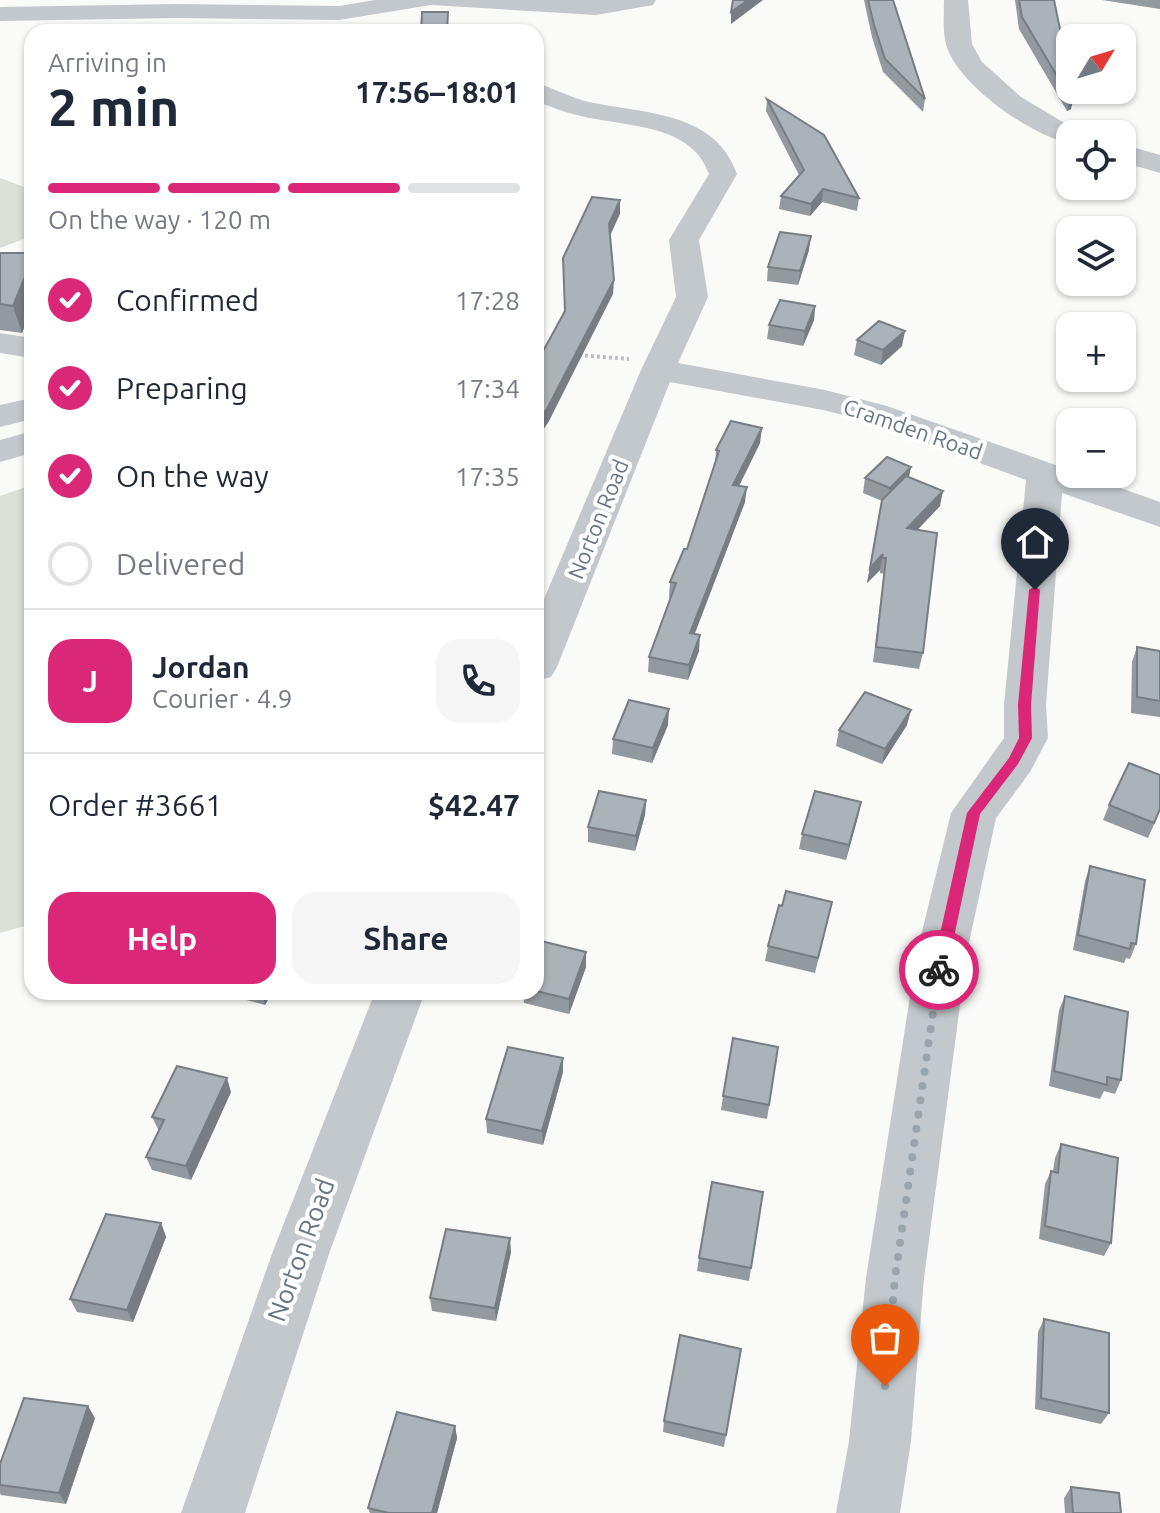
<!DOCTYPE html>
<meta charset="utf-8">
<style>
:root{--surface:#fff;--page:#f6f6f7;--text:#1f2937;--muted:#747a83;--line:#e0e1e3;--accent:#db2777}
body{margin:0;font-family:Ubuntu,sans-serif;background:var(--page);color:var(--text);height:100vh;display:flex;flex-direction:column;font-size:30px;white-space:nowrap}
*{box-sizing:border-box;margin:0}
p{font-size:26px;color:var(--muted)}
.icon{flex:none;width:44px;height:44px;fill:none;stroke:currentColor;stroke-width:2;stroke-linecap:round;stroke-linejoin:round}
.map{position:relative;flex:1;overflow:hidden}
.panel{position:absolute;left:24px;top:24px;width:520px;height:976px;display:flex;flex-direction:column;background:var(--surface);border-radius:24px;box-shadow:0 2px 6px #0004}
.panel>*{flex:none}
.needle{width:52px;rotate:52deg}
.tools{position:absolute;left:1056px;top:24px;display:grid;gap:16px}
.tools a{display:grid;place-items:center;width:80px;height:80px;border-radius:16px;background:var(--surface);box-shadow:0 2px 6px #0004;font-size:40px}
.pin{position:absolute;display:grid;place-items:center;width:68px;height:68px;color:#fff;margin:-82px -34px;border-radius:50% 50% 50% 0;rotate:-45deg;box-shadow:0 0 8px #0007}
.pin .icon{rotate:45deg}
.courier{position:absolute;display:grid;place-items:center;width:80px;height:80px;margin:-40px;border:6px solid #db2777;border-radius:50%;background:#fff;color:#222;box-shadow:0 2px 10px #0007}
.overview em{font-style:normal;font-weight:600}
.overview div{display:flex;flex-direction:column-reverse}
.overview{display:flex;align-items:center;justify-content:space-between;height:136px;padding:0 24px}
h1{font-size:52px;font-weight:600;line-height:60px}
.bar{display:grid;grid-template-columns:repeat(4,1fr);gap:12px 8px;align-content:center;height:96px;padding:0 24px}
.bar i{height:10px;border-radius:6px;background:var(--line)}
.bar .selected{background:var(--accent)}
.bar p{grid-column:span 4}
.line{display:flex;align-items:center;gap:20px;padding:0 24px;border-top:2px solid var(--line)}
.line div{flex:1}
.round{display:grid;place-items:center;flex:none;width:84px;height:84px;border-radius:24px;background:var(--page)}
ol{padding:0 24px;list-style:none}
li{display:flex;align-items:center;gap:24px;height:88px}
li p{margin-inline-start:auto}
li .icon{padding:8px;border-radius:50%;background:var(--accent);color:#fff;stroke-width:4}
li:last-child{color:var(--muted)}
li i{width:44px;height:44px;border:4px solid var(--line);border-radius:50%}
.primary-button{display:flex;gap:16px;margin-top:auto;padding:16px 24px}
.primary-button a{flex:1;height:92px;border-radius:24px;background:var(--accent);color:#fff;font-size:32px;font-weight:600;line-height:92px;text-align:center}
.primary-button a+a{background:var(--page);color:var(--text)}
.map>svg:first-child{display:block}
.green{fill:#dadfd7}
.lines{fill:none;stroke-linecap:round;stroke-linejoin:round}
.path{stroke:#bbbfc2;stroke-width:4;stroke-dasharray:3 3;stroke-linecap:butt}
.minor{fill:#c3c8cc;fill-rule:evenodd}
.wall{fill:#929a9f}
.shaded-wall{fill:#777d82}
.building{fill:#aab3b9;stroke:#777d82;stroke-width:2}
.route{fill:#db2777}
.done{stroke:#99a4ac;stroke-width:8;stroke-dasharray:0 14.4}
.labels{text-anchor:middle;stroke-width:8;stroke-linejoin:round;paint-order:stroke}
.street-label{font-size:22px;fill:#657683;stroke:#fff}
.near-street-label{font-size:26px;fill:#657683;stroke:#fff}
</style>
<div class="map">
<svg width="1160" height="1513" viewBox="0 0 1160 1513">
<rect width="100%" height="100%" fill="#fafaf8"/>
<path class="green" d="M0,178l32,12v46l-32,12z
M32,485v439l-32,9v-437z"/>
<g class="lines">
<path class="path" d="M536,351l13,1
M579,355l50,4"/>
<path class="minor" d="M375,0h281l-3,5 -57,10 -165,-10 -92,15 -163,-2 -176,3v-14l176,-3 163,2z
M944,0h24l4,44 10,18 39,35 62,37h-13v10c-40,-10 -106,-55 -122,-94 -6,-15 -4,-34 -4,-50z
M536,83c18,5 35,15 53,19 56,12 126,9 148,72l-38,66 9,57 -30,66 147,27 62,16 183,64v4h11l79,28v25l-98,-34 -16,212 2,33 -18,34 -34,46 -29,134 -43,326 -13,163 -11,72h-64l13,-72 17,-163 51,-326 34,-139 53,-75v-33l22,-225 -163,-60 -40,-10 -153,-28 -113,285 -6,10 -15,4v-63l105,-248 35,-73 -7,-57 40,-66c-16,-46 -71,-47 -113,-55 -21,-3 -40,-10 -60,-18z
M1122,144l38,11v18l-38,-11z
M0,333l32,5v20l-32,-5z
M32,398v21l-32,8v-22z
M32,431v22l-32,9v-22z
M375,992h50l-95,259 -85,262h-64l92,-262z"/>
</g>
<path class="wall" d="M864,0h29l32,99 -2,13 -40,-40 -11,-35z
M1015,0h39l16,78 1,31 -4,2 -48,-82z
M1102,0h58v9z
M767,99l92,99 -2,13 -35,-9 -12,14 -31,-7 2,-13 18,-21 -33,-64z
M809,250l-11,35 -31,-4 1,-14z
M0,253h32v54l-10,26 -22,-3v1z
M815,306l-1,14 -11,26 -36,-7 2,-14z
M857,340l45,6 -21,19 -27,-10z
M760,443l-21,43 6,16 -51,132 5,17 -11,29 -40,-8 1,-15 21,-59 -1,-1 1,-15 17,-33 28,-85 1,-14z
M909,477l31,29 -23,24 6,123 -4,16 -46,-7 11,-88 -4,-1v-3l-13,13 15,-82 -19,-8 2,-15z
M1137,647l23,4v66l-29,-4 1,-51z
M668,725l-16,38 -40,-9 1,-15z
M907,725l-25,39 -46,-18 3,-16z
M646,800l-1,15 -10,36 -47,-9v-15z
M861,802l-15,58 -47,-11 3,-15z
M1109,805l51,6 -12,27 -45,-18z
M1090,866l46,78 -6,15 -4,-1 -2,5 -51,-13 12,-69z
M829,916l-14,57 -50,-12 3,-15z
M536,954l50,13 -17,47 -45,-11 -1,-11h13z
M216,992h56l-7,13z
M1065,996l56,84 -6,14 -11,-3 -4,8 -51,-13 10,-76z
M778,1047l-11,72 -46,-9 2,-14z
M563,1058v14l-20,73 -56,-12 -1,-14z
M231,1092l-40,88 -39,-10 -6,-13 13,-26 -7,-14z
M1061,1144l50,99 -7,13 -65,-17 6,-55 6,-13h2l2,-13z
M763,1192l-14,89 -52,-10 2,-13z
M161,1223l5,14 -33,85 -56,-10 -7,-13z
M511,1252l-15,69 -64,-10 -2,-13z
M1044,1319l65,94 -8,11 -66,-15 3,-77z
M741,1349l-17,98 -61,-15 1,-11z
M95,1418l-29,86 -65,-9 -1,-2v-29z
M455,1426l2,12 -20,75h-67l-2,-5z
M1071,1487l50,26h-56l-1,-15z"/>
<path class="shaded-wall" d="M748,0h15l-32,24v-12z
M1074,97l-3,12 -4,2 3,-13z
M823,189l-1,13 -12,14 1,-12z
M620,200v14l-11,24v-14z
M811,236l-2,14 -11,35 2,-14z
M32,260v47l-10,26 -9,-27z
M614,280l-1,14 -64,127 -13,20v-16z
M815,306l-1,14 -11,26 2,-15z
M905,331l-3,15 -21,19 2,-15z
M762,428l-2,15 -28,57 1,-15z
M911,467l-3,15 -21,21 3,-15z
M747,487l-2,15 -56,147 1,-16z
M943,491l-3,15 -35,37 2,-15z
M883,554l-3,16 -13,13 3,-15z
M700,635l-1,16 -11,29 1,-15z
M669,709l-1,16 -16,38 1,-15z
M911,710l-4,15 -25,39 3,-15z
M646,800l-1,15 -10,36 1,-15z
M861,802l-3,15 -12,43 3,-15z
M586,952v15l-17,47v-15z
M262,992h10l-7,13z
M563,1058v14l-20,73 -1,-14z
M227,1078l4,14 -40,88 -5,-14z
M161,1223l5,14 -33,85 -6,-12z
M510,1238l1,14 -15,69 -1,-13z
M88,1406l7,12 -29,86 -7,-11z
M455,1426l2,12 -20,75h-5z"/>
<path class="building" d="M733,0h15l-17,12z
M868,0h25l32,99 -40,-40 -11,-34z
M1019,0h35l16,78v12h2l2,7 -4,1 -48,-81z
M422,12h26l-1,20h-26z
M767,99l57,36 35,63 -36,-9 -12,15 -30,-8 23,-26z
M592,197l28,3 -11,24 5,56 -66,127 -12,18v-61l29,-53 -2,-53z
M780,232l31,4 -11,35 -32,-4z
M0,253h32v7l-19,46 -13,-2z
M780,300l35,6 -10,25 -36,-6z
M879,321l26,10 -22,19 -26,-10z
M731,421l31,7 -29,57 14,2 -57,146 10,2 -11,30 -40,-8 27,-74 -6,-1 14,-33h3l32,-98 -3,-1z
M887,457l24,10 -21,21 -25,-10z
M906,476l37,15 -36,37 30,5 -14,120 -47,-6 10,-89h-4l1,-4 -13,14 12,-68z
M1137,647l23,4v50l-23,-4z
M865,692l46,18 -26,39 -46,-19z
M629,700l40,9 -16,39 -40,-9z
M1129,763l31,12v34l-6,14 -45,-18z
M599,791l47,9 -10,36 -48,-9z
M815,791l46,11 -12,43 -47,-11z
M1090,866l55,14 -9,64 -5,-1 -1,6 -52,-14z
M786,891l46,11 -14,56 -50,-12 11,-41 3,1z
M541,941l45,11 -17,47 -33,-8v-37z
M1065,996l63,16 -7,68 -14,-3v8l-53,-14z
M733,1038l45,9 -9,58 -46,-9z
M508,1047l55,11 -21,73 -56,-12z
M177,1066l50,12 -41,88 -40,-9 18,-37 -12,-3z
M1061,1144l57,14 -7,85 -66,-17 6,-55 7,2z
M712,1182l51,10 -12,76 -52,-10z
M106,1214l55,9 -34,87 -57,-11z
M446,1229l64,9 -15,70 -65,-10z
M1044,1319l65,14v80l-68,-15z
M680,1335l61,14 -15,86 -62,-14z
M24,1398l64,8 -29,87 -59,-8v-21z
M397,1412l58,14 -23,87h-43l-21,-5z
M1071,1487l48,6 2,20h-48z"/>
<path class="route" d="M1035,586l5,4 -9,115 1,33 -14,26 -38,50 -33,156 -8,6 -7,-6 35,-157 42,-55 10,-20 -1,-33 11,-115z"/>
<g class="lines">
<path class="done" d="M885,1386l10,-108 44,-308"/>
</g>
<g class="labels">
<g class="street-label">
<text transform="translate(913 429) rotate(19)" y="8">Cramden Road</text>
<text transform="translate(598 519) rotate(-68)" y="8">Norton Road</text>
</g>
<g class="near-street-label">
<text transform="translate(301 1250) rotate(-70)" y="9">Norton Road</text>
</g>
</g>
</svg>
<div class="tools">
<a><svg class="needle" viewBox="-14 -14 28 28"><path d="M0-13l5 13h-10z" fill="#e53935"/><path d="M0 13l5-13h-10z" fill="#747a83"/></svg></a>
<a><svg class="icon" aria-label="locate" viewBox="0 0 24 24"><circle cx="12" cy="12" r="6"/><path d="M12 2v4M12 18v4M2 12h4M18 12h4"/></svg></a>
<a><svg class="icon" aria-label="layers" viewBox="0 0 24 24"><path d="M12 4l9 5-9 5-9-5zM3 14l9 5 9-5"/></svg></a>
<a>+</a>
<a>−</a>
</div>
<div class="pin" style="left:885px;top:1386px;background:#ea580c"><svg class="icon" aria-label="bag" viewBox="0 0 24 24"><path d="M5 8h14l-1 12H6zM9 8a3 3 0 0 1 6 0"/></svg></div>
<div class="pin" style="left:1035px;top:590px;background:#1f2937"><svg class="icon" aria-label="home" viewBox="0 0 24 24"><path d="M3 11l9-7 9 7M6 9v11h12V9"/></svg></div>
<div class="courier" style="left:939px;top:970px"><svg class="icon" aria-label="bike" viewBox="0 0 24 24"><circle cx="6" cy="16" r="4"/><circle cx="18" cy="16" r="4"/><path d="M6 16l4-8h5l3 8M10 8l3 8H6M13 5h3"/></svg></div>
<section class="panel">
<div class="overview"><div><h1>2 min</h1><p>Arriving in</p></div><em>17:56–18:01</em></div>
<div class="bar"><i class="selected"></i><i class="selected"></i><i class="selected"></i><i></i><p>On the way · 120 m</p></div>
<ol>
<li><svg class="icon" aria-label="check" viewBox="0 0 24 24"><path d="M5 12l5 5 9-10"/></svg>Confirmed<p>17:28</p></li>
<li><svg class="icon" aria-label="check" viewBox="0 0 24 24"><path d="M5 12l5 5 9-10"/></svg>Preparing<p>17:34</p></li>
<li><svg class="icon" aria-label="check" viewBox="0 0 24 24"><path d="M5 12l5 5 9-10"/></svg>On the way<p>17:35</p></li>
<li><i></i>Delivered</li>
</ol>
<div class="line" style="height:144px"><b class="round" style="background:var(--accent);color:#fff">J</b><div><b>Jordan</b><p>Courier · 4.9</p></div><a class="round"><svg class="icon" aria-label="phone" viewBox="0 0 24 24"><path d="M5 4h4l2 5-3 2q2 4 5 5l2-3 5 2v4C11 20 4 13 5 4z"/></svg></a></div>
<div class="line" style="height:104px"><div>Order #3661</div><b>$42.47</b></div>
<div class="primary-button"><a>Help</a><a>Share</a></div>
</section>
</div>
